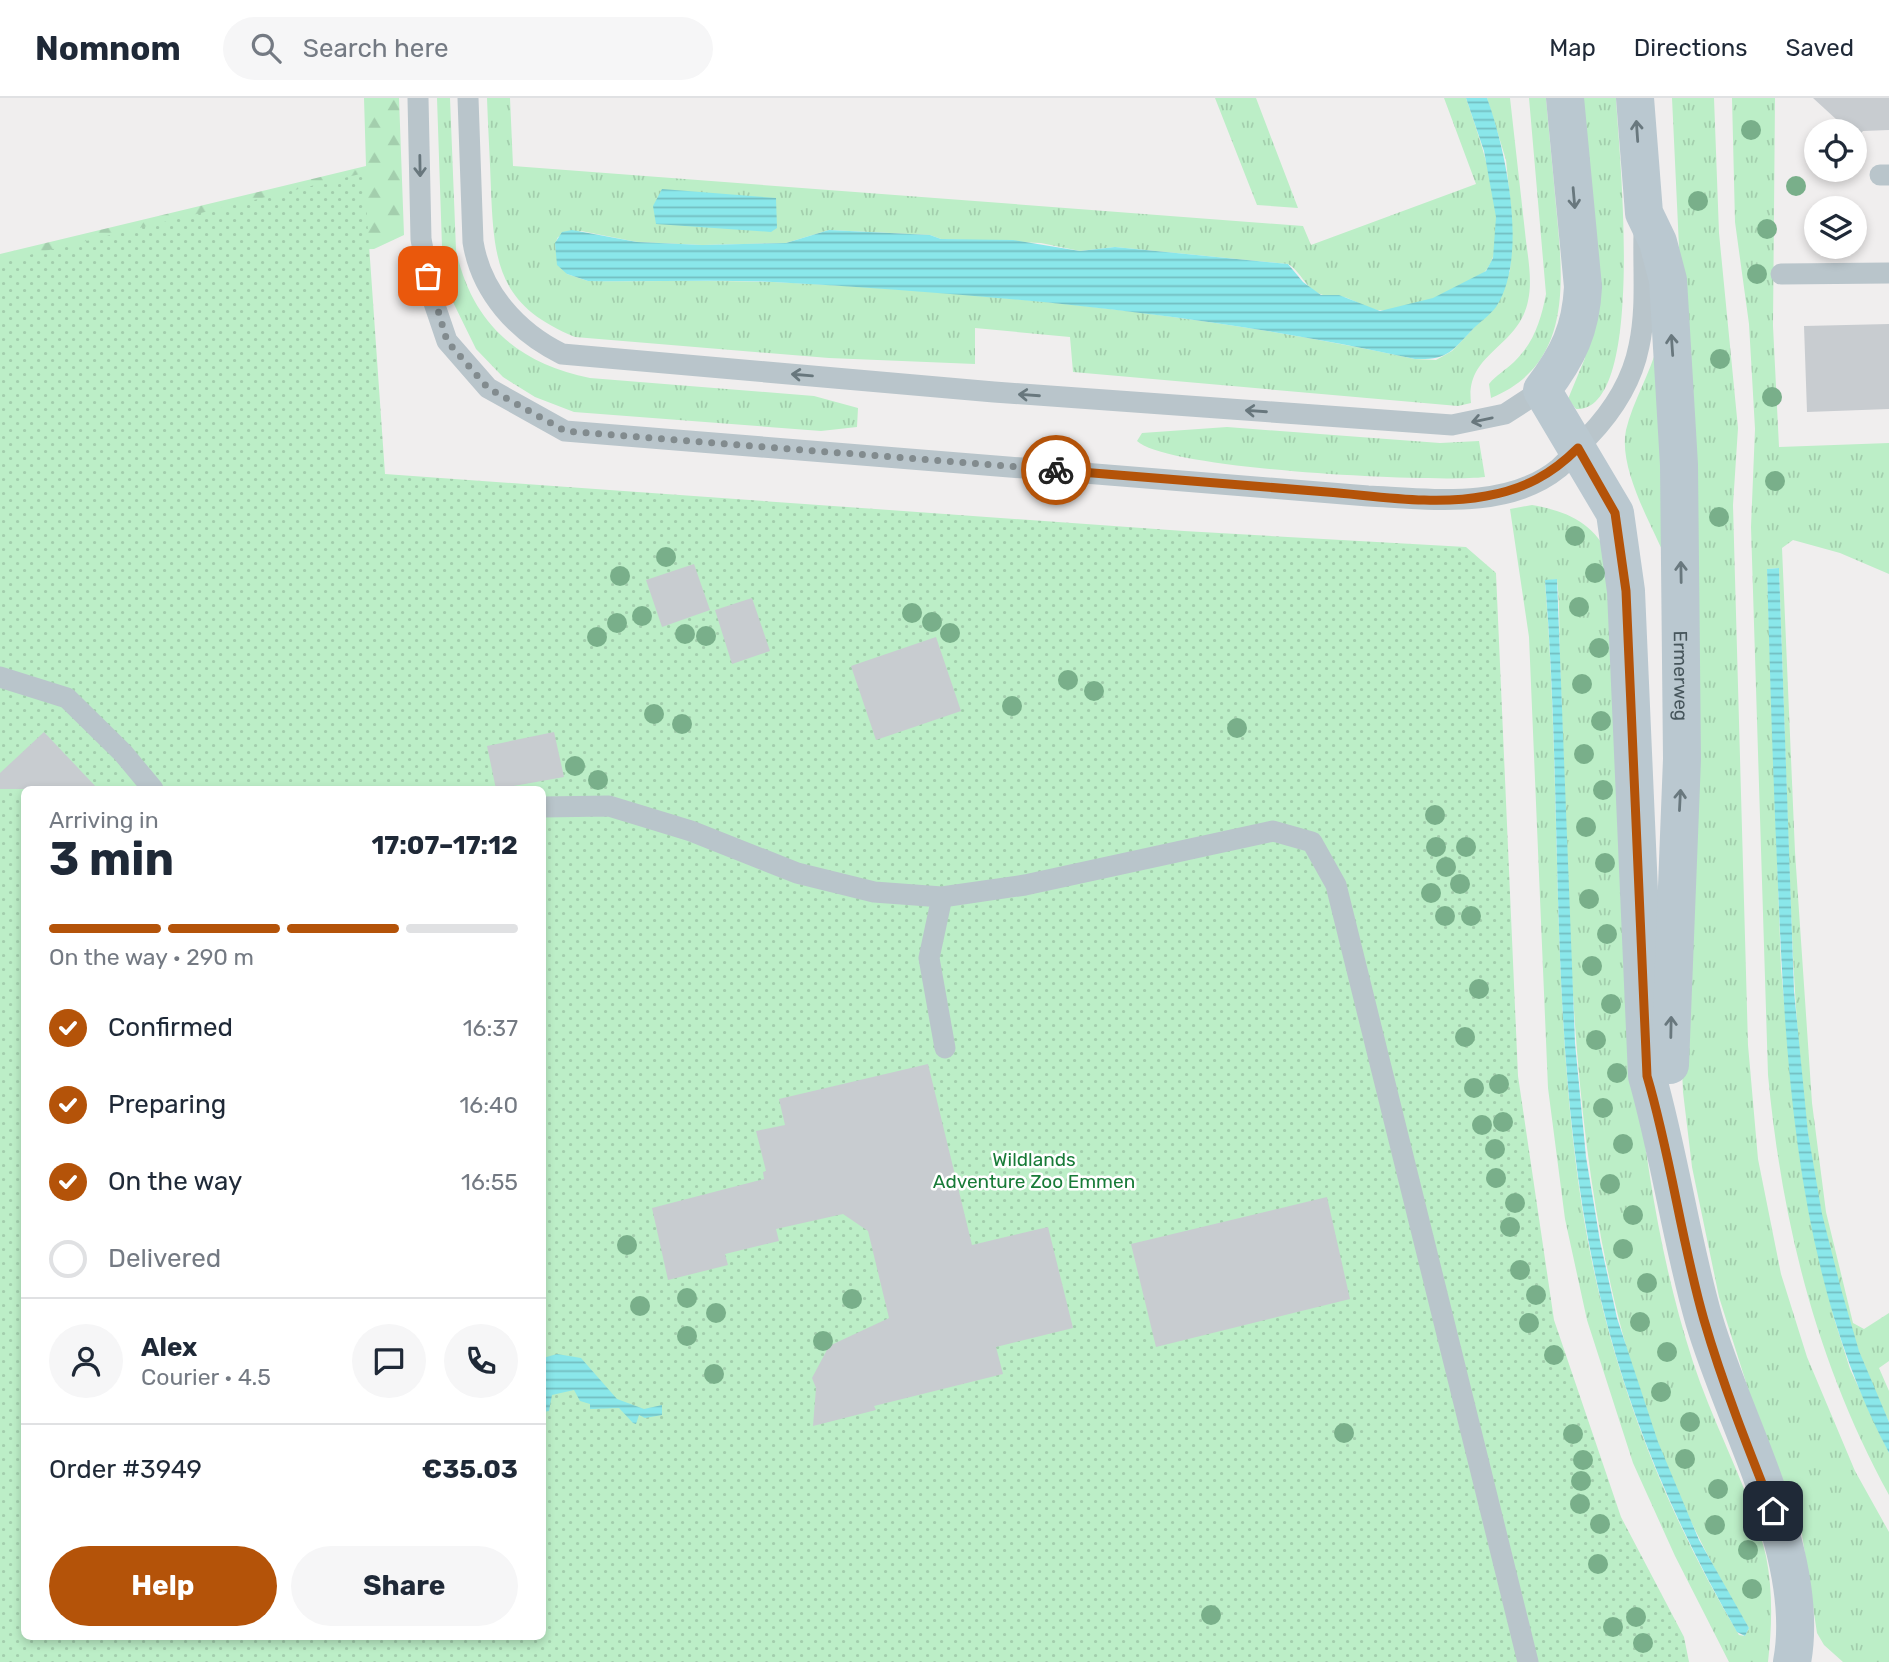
<!DOCTYPE html>
<meta charset="utf-8">
<style>
:root{--surface:#fff;--page:#f6f6f7;--text:#1f2937;--muted:#747a83;--line:#e0e1e3;--accent:#b45309}
body{margin:0;font-family:Rubik,sans-serif;background:var(--page);color:var(--text);height:100vh;display:flex;flex-direction:column;font-size:26px;white-space:nowrap}
*{box-sizing:border-box;margin:0}
p{font-size:23px;color:var(--muted)}
.icon{flex:none;width:38px;height:38px;fill:none;stroke:currentColor;stroke-width:2;stroke-linecap:round;stroke-linejoin:round}
.map{position:relative;flex:1;overflow:hidden}
.panel{position:absolute;left:21px;top:688px;width:525px;height:854px;display:flex;flex-direction:column;background:var(--surface);border-radius:10px;box-shadow:0 4px 10px #0003}
.panel>*{flex:none}
.fabs{position:absolute;left:1804px;top:21px;display:grid;gap:14px}
.fabs a{display:grid;place-items:center;width:63px;height:63px;border-radius:50%;background:var(--surface);box-shadow:0 4px 10px #0003;font-size:35px}
.pin{position:absolute;display:grid;place-items:center;width:60px;height:60px;color:#fff;margin:-30px;border-radius:14px;box-shadow:0 4px 10px #0006}
.courier{position:absolute;display:grid;place-items:center;width:70px;height:70px;margin:-35px;border:5px solid #b45309;border-radius:50%;background:#fff;color:#222;box-shadow:0 2px 9px #0007}
.headline em{font-style:normal;font-weight:700}
.headline div{display:flex;flex-direction:column-reverse}
.headline{display:flex;align-items:center;justify-content:space-between;height:119px;padding:0 28px}
h1{font-size:46px;font-weight:700;line-height:52px}
.bar{display:grid;grid-template-columns:repeat(4,1fr);gap:10px 7px;align-content:center;height:84px;padding:0 28px}
.bar i{height:9px;border-radius:5px;background:var(--line)}
.bar .on{background:var(--accent)}
.bar p{grid-column:span 4}
.line{display:flex;align-items:center;gap:18px;padding:0 28px;border-top:2px solid var(--line)}
.line div{flex:1}
.round{display:grid;place-items:center;flex:none;width:74px;height:74px;border-radius:37px;background:var(--page)}
ol{padding:0 28px;list-style:none}
li{display:flex;align-items:center;gap:21px;height:77px}
li p{margin-inline-start:auto}
li .icon{padding:7px;border-radius:50%;background:var(--accent);color:#fff;stroke-width:4}
li:last-child{color:var(--muted)}
li i{width:38px;height:38px;border:4px solid var(--line);border-radius:50%}
.cta{display:flex;gap:14px;margin-top:auto;padding:14px 28px}
.cta a{flex:1;height:80px;border-radius:42px;background:var(--accent);color:#fff;font-size:28px;font-weight:700;line-height:80px;text-align:center}
.cta a+a{background:var(--page);color:var(--text)}
header{display:flex;align-items:center;gap:42px;box-sizing:border-box;height:98px;padding:0 35px;background:var(--surface);border-bottom:2px solid var(--line)}
header strong{font-size:33px}
nav{display:flex;gap:38px;margin-inline-start:auto;font-size:24px}
.search{width:490px;height:63px;background:var(--page);display:flex;align-items:center;gap:18px;box-sizing:border-box;padding:0 24px;border-radius:38px;color:var(--muted);font-size:26px}
.map>svg:first-child{display:block}
.grass{fill:url(#grass-tufts);fill-rule:evenodd}
.forest{fill:url(#forest-firs)}
.park{fill:url(#park-dots);fill-rule:evenodd}
.water{fill:url(#water-rules)}
.building{fill:#c8ccd0}
.lines{fill:none;stroke-linecap:round;stroke-linejoin:round}
.lane{stroke:#b9c5cb;stroke-width:21}
.secondary{stroke:#bac8d0;stroke-width:38}
.tree{fill:#79af8a}
.oneway{stroke:#69787e}
.oneway2{stroke:#68777d}
.done{stroke:#828b8e;stroke-width:7;stroke-dasharray:0 12.6}
.route{stroke:#b45309;stroke-width:9}
.labels{text-anchor:middle;stroke-width:5;stroke-linejoin:round;paint-order:stroke}
.street-label{font-size:19px;fill:#46555b;stroke:#fff}
.park-label{font-size:19px;fill:#187b38;stroke:#fff}
</style>
<header>
<strong>Nomnom</strong>
<div class="search"><svg class="icon" aria-label="search" viewBox="0 0 24 24"><circle cx="10" cy="10" r="6"/><path d="M15 15l6 6"/></svg>Search here</div>
<nav><a>Map</a><a>Directions</a><a>Saved</a></nav>
</header>
<div class="map">
<svg width="1889" height="1564" viewBox="0 0 1889 1564">
<defs>
<pattern id="grass-tufts" width="24" height="20" patternUnits="userSpaceOnUse" patternTransform="scale(1.75)"><rect width="24" height="20" fill="#bceec7"/><path d="M3 7l-1-3M5 7V3M7 7l1-3M15 17l-1-3M17 17v-4M19 17l1-3" fill="none" stroke="#a3cead"/></pattern>
<pattern id="forest-firs" width="22" height="20" patternUnits="userSpaceOnUse" patternTransform="scale(1.75)"><rect width="22" height="20" fill="#bceec7"/><path d="M5 1l3.5 6h-7zM16 11l3.5 6h-7z" fill="#a3cead"/></pattern>
<pattern id="park-dots" width="8" height="8" patternUnits="userSpaceOnUse" patternTransform="scale(1.75)"><rect width="8" height="8" fill="#bceec7"/><path d="M2 2h.1M6 6h.1" fill="none" stroke="#a3cead" stroke-width="1.8" stroke-linecap="round"/></pattern>
<pattern id="water-rules" width="6" height="5" patternUnits="userSpaceOnUse" patternTransform="scale(1.75)"><rect width="6" height="5" fill="#8ae7ea"/><path d="M0 2.5h6" fill="none" stroke="#73bec1"/></pattern>
</defs>
<rect width="100%" height="100%" fill="#f0eeee"/>
<path class="grass" d="M437,0h13l6,152c16,74 62,113 134,128l224,18 44,12 -1,19 -36,4 -247,-19 -39,-15 -32,-20 -27,-28 -26,-53 -8,-49z
M487,0h23l3,68 790,60 8,19 165,-61 -32,-86h22c13,39 48,133 21,171 -8,11 -29,18 -41,24 -22,10 -53,23 -77,15 -10,-4 -20,-11 -30,-12 -5,-1 -11,1 -16,-1 -17,-4 -21,-23 -35,-31l-173,-17 -35,4 -39,-8 -100,-4 -11,-4 -101,-5 -43,13 -84,2 -65,-3 -56,-11 -23,6c-7,13 3,25 9,37l21,7c62,1 124,-1 185,1 211,10 435,32 642,77l21,1 16,-9 21,-22 37,-58 2,-50 -6,-61 -19,-62h23c5,45 10,89 15,134 2,21 8,47 3,69 -10,48 -63,51 -57,102l-13,3 -385,-34 -3,-35 -95,-9v36l-146,-6 -254,-21c-76,-31 -81,-73 -84,-147 -1,-31 -3,-61 -4,-92z
M1215,0h41l42,110 -41,-3z
M1529,0h17c3,36 7,72 10,108 7,73 18,158 -65,192l-2,-14c7,-9 17,-14 25,-22 20,-19 27,-42 32,-68z
M1583,0h33c2,46 32,314 -40,311l-8,-10 17,-41z
M1672,0h42l5,135 19,195 -5,77 2,73 13,467 10,114 23,115 26,83 48,114 34,61v130h-46l-19,-17 -7,-12 -16,-105 -38,-92 -44,-139 -27,-130 -9,-75 -2,-46 12,-500z
M1732,0h43l-2,228 6,121 110,-4v131l-49,-21 -47,-13 -11,8 13,304 17,251 14,109 27,111 11,6 25,-16v48l-10,7 10,23v31c-81,-164 -92,-356 -99,-536 -4,-106 -7,-212 -11,-318l-12,1 14,400 15,159 10,67 28,123 16,51 39,84v42c-72,-131 -107,-271 -121,-420l-17,-548 4,-98 -6,-105 -14,-102z
M1658,246l9,217c-15,-36 -49,-92 -41,-131 7,-29 24,-56 32,-86z
M1227,329l213,16 39,-2 6,36c-49,6 -318,-7 -348,-36l5,-8z
M1532,407c38,7 61,18 78,52l27,523c11,96 26,190 56,282 21,65 57,127 73,194 7,35 6,71 2,106h-39l-54,-106 -42,-93 -46,-143 -22,-101 -17,-131 -19,-451 -19,-128zM1557,481c3,26 2,55 3,81 2,58 4,116 6,174 9,288 27,542 183,794l-4,8 -6,-1c-79,-132 -133,-276 -157,-428 -32,-207 -20,-418 -37,-626z"/>
<path class="forest" d="M364,0h35l5,137 -30,14 -67,2 -307,74v-71l366,-88z"/>
<path class="park" d="M364,75l21,301 799,57 282,16 30,26 22,503 36,244 67,197 63,120 5,25h-1689v-1400zM24,691h518v847h-518z"/>
<path class="water" d="M1466,0h21c19,52 42,159 9,209 -6,8 -16,15 -23,22 -22,23 -25,31 -58,30 -210,-46 -427,-65 -642,-77 -61,-3 -123,0 -185,-1l-21,-7 -10,-9 -2,-22 7,-11 10,-2 65,12 65,3 84,-2 43,-13 101,5 11,4 72,1 67,11 35,-4 173,17 15,18 18,13h18l41,16 53,-13 53,-27 7,-13 3,-41 -12,-66z
M662,91l114,9 1,30 -6,4 -115,-8 -3,-18z
M1779,470l15,423 14,142 14,81 19,75 18,62 30,71v31c-91,-172 -103,-376 -111,-567 -5,-106 -8,-212 -11,-317z
M1557,481l18,464 11,114 14,84 17,77 41,124 41,98 50,88 -4,8 -8,-4c-61,-106 -109,-217 -137,-336 -55,-235 -35,-478 -55,-716z
M557,1256l24,4 36,41 27,10 18,-4v10l-17,3 -6,-3 -3,9 -3,-1 -14,-15 -29,1v-5l-10,-3 -6,-11 -22,5 -3,16 -6,1v-54z"/>
<path class="building" d="M1813,0h76v32l-26,1 -6,7 -2,-7h-6z
M1889,226v85l-82,3 -3,-86z
M694,466l16,46 -48,17 -16,-47z
M752,500l18,53 -38,13 -17,-54z
M936,539l25,74 -85,29 -25,-74z
M44,634l54,57h-98v-16z
M554,634l10,45 -68,12 -9,-43z
M928,966l44,181 76,-18 25,101 -77,19 7,27 -129,32 2,4 -63,16 3,-38 -4,-10 17,-32 60,-28 -21,-87 -25,-17 -67,15 3,12 -54,13 3,11 -60,15 -16,-72 112,-29 -1,-7 3,-1 -10,-40 29,-6 -6,-26z
M1327,1099l23,102 -194,48 -25,-103z"/>
<g class="lines">
<path class="lane" d="M418,0l3,141 10,55 16,47 41,47 77,43 803,65c61,3 140,14 191,-28 10,-9 20,-21 29,-31 25,-26 44,-55 51,-91 8,-37 4,-75 5,-112
M468,0l5,144c8,50 44,90 89,112l432,38 458,33 53,-11 37,-24
M1880,77h9
M1781,176l108,-1
M0,579l67,21 56,55 30,36
M542,709l67,-1 82,25 106,42 77,19 68,5
M945,950l-16,-90 13,-61 83,-12 248,-54 39,11 24,43 192,777"/>
<g class="secondary">
<path d="M1565,0l18,189c-2,42 -15,69 -41,103l73,123 11,78 21,485c23,81 34,164 57,244 30,103 108,236 88,342"/>
<path id="s1" d="M1635,0l9,115 14,29 10,38 11,185 3,294 -12,306"/>
</g>
</g>
<g class="tree">
<circle cx="1751" cy="32" r="10"/>
<circle cx="1796" cy="88" r="10"/>
<circle cx="1698" cy="103" r="10"/>
<circle cx="1767" cy="131" r="10"/>
<circle cx="1757" cy="176" r="10"/>
<circle cx="1720" cy="261" r="10"/>
<circle cx="1772" cy="299" r="10"/>
<circle cx="1775" cy="383" r="10"/>
<circle cx="1719" cy="419" r="10"/>
<circle cx="1575" cy="438" r="10"/>
<circle cx="666" cy="459" r="10"/>
<circle cx="1595" cy="475" r="10"/>
<circle cx="620" cy="478" r="10"/>
<circle cx="1579" cy="509" r="10"/>
<circle cx="912" cy="515" r="10"/>
<circle cx="642" cy="518" r="10"/>
<circle cx="932" cy="524" r="10"/>
<circle cx="617" cy="525" r="10"/>
<circle cx="950" cy="535" r="10"/>
<circle cx="685" cy="536" r="10"/>
<circle cx="706" cy="538" r="10"/>
<circle cx="597" cy="539" r="10"/>
<circle cx="1599" cy="550" r="10"/>
<circle cx="1068" cy="582" r="10"/>
<circle cx="1582" cy="586" r="10"/>
<circle cx="1094" cy="593" r="10"/>
<circle cx="1012" cy="608" r="10"/>
<circle cx="654" cy="616" r="10"/>
<circle cx="1601" cy="623" r="10"/>
<circle cx="682" cy="626" r="10"/>
<circle cx="1237" cy="630" r="10"/>
<circle cx="1584" cy="656" r="10"/>
<circle cx="575" cy="668" r="10"/>
<circle cx="598" cy="682" r="10"/>
<circle cx="1603" cy="692" r="10"/>
<circle cx="1435" cy="717" r="10"/>
<circle cx="1586" cy="729" r="10"/>
<circle cx="1436" cy="749" r="10"/>
<circle cx="1466" cy="749" r="10"/>
<circle cx="1605" cy="765" r="10"/>
<circle cx="1446" cy="769" r="10"/>
<circle cx="1460" cy="786" r="10"/>
<circle cx="1431" cy="795" r="10"/>
<circle cx="1589" cy="801" r="10"/>
<circle cx="1445" cy="818" r="10"/>
<circle cx="1471" cy="818" r="10"/>
<circle cx="1607" cy="836" r="10"/>
<circle cx="1592" cy="868" r="10"/>
<circle cx="1479" cy="891" r="10"/>
<circle cx="1611" cy="906" r="10"/>
<circle cx="1465" cy="939" r="10"/>
<circle cx="1596" cy="942" r="10"/>
<circle cx="1617" cy="975" r="10"/>
<circle cx="1499" cy="986" r="10"/>
<circle cx="1474" cy="990" r="10"/>
<circle cx="1603" cy="1010" r="10"/>
<circle cx="1503" cy="1024" r="10"/>
<circle cx="1482" cy="1027" r="10"/>
<circle cx="1623" cy="1046" r="10"/>
<circle cx="1495" cy="1051" r="10"/>
<circle cx="1496" cy="1080" r="10"/>
<circle cx="1610" cy="1086" r="10"/>
<circle cx="1515" cy="1105" r="10"/>
<circle cx="1633" cy="1117" r="10"/>
<circle cx="1510" cy="1129" r="10"/>
<circle cx="627" cy="1147" r="10"/>
<circle cx="1623" cy="1151" r="10"/>
<circle cx="1520" cy="1172" r="10"/>
<circle cx="1647" cy="1185" r="10"/>
<circle cx="1536" cy="1197" r="10"/>
<circle cx="687" cy="1200" r="10"/>
<circle cx="852" cy="1201" r="10"/>
<circle cx="640" cy="1208" r="10"/>
<circle cx="716" cy="1215" r="10"/>
<circle cx="1640" cy="1224" r="10"/>
<circle cx="1529" cy="1225" r="10"/>
<circle cx="687" cy="1238" r="10"/>
<circle cx="823" cy="1243" r="10"/>
<circle cx="1667" cy="1254" r="10"/>
<circle cx="1554" cy="1257" r="10"/>
<circle cx="714" cy="1276" r="10"/>
<circle cx="1661" cy="1294" r="10"/>
<circle cx="1690" cy="1324" r="10"/>
<circle cx="1344" cy="1335" r="10"/>
<circle cx="1573" cy="1336" r="10"/>
<circle cx="1685" cy="1361" r="10"/>
<circle cx="1583" cy="1362" r="10"/>
<circle cx="1581" cy="1383" r="10"/>
<circle cx="1718" cy="1391" r="10"/>
<circle cx="1580" cy="1406" r="10"/>
<circle cx="1600" cy="1426" r="10"/>
<circle cx="1715" cy="1427" r="10"/>
<circle cx="1748" cy="1452" r="10"/>
<circle cx="1598" cy="1466" r="10"/>
<circle cx="1752" cy="1491" r="10"/>
<circle cx="1211" cy="1517" r="10"/>
<circle cx="1636" cy="1519" r="10"/>
<circle cx="1613" cy="1529" r="10"/>
<circle cx="1643" cy="1545" r="10"/>
</g>
<defs><path id="oneway-shaft" d="M-6 0H5M1.5-3L5.5 0L1.5 3" fill="none" stroke-width="1.6" stroke-linecap="round" stroke-linejoin="round" transform="scale(1.75)"/></defs>
<g class="oneway">
<use href="#oneway-shaft" transform="translate(1637 33) rotate(-94)"/>
<use href="#oneway-shaft" transform="translate(1574 100) rotate(85)"/>
<use href="#oneway-shaft" transform="translate(1672 247) rotate(-94)"/>
<use href="#oneway-shaft" transform="translate(1681 474) rotate(-91)"/>
<use href="#oneway-shaft" transform="translate(1680 702) rotate(-87)"/>
<use href="#oneway-shaft" transform="translate(1671 929) rotate(-89)"/>
</g>
<g class="oneway2">
<use href="#oneway-shaft" transform="translate(420 68) rotate(89)"/>
<use href="#oneway-shaft" transform="translate(802 277) rotate(-175)"/>
<use href="#oneway-shaft" transform="translate(1029 297) rotate(-176)"/>
<use href="#oneway-shaft" transform="translate(1256 313) rotate(-176)"/>
<use href="#oneway-shaft" transform="translate(1482 322) rotate(168)"/>
</g>
<g class="lines">
<path class="done" d="M428,178l19,65 41,47 77,43 491,39"/>
<path class="route" d="M1056,372c90,7 181,15 271,22 51,4 108,14 159,4 38,-7 65,-21 92,-48l37,65 11,78 21,485c24,81 34,164 57,244 19,65 44,128 69,191"/>
</g>
<g class="labels">
<g class="street-label">
<text dy="7" stroke="none"><textPath href="#s1" startOffset="583">Ermerweg</textPath></text>
</g>
<g class="park-label">
<text x="1034" y="1068">Wildlands<tspan x="1034" dy="22">Adventure Zoo Emmen</tspan></text>
</g>
</g>
</svg>
<div class="fabs">
<a><svg class="icon" aria-label="locate" viewBox="0 0 24 24"><circle cx="12" cy="12" r="6"/><path d="M12 2v4M12 18v4M2 12h4M18 12h4"/></svg></a>
<a><svg class="icon" aria-label="layers" viewBox="0 0 24 24"><path d="M12 4l9 5-9 5-9-5zM3 14l9 5 9-5"/></svg></a>
</div>
<div class="pin" style="left:428px;top:178px;background:#ea580c"><svg class="icon" aria-label="bag" viewBox="0 0 24 24"><path d="M5 8h14l-1 12H6zM9 8a3 3 0 0 1 6 0"/></svg></div>
<div class="pin" style="left:1773px;top:1413px;background:#1f2937"><svg class="icon" aria-label="home" viewBox="0 0 24 24"><path d="M3 11l9-7 9 7M6 9v11h12V9"/></svg></div>
<div class="courier" style="left:1056px;top:372px"><svg class="icon" aria-label="bike" viewBox="0 0 24 24"><circle cx="6" cy="16" r="4"/><circle cx="18" cy="16" r="4"/><path d="M6 16l4-8h5l3 8M10 8l3 8H6M13 5h3"/></svg></div>
<section class="panel">
<div class="headline"><div><h1>3 min</h1><p>Arriving in</p></div><em>17:07–17:12</em></div>
<div class="bar"><i class="on"></i><i class="on"></i><i class="on"></i><i></i><p>On the way · 290 m</p></div>
<ol>
<li><svg class="icon" aria-label="check" viewBox="0 0 24 24"><path d="M5 12l5 5 9-10"/></svg>Confirmed<p>16:37</p></li>
<li><svg class="icon" aria-label="check" viewBox="0 0 24 24"><path d="M5 12l5 5 9-10"/></svg>Preparing<p>16:40</p></li>
<li><svg class="icon" aria-label="check" viewBox="0 0 24 24"><path d="M5 12l5 5 9-10"/></svg>On the way<p>16:55</p></li>
<li><i></i>Delivered</li>
</ol>
<div class="line" style="height:126px"><a class="round"><svg class="icon" aria-label="person" viewBox="0 0 24 24"><circle cx="12" cy="8" r="4"/><path d="M4 21q1-7 8-7t8 7"/></svg></a><div><b>Alex</b><p>Courier · 4.5</p></div><a class="round"><svg class="icon" aria-label="chat" viewBox="0 0 24 24"><path d="M4 5h16v11H9l-5 4z"/></svg></a><a class="round"><svg class="icon" aria-label="phone" viewBox="0 0 24 24"><path d="M5 4h4l2 5-3 2q2 4 5 5l2-3 5 2v4C11 20 4 13 5 4z"/></svg></a></div>
<div class="line" style="height:91px"><div>Order #3949</div><b>€35.03</b></div>
<div class="cta"><a>Help</a><a>Share</a></div>
</section>
</div>
